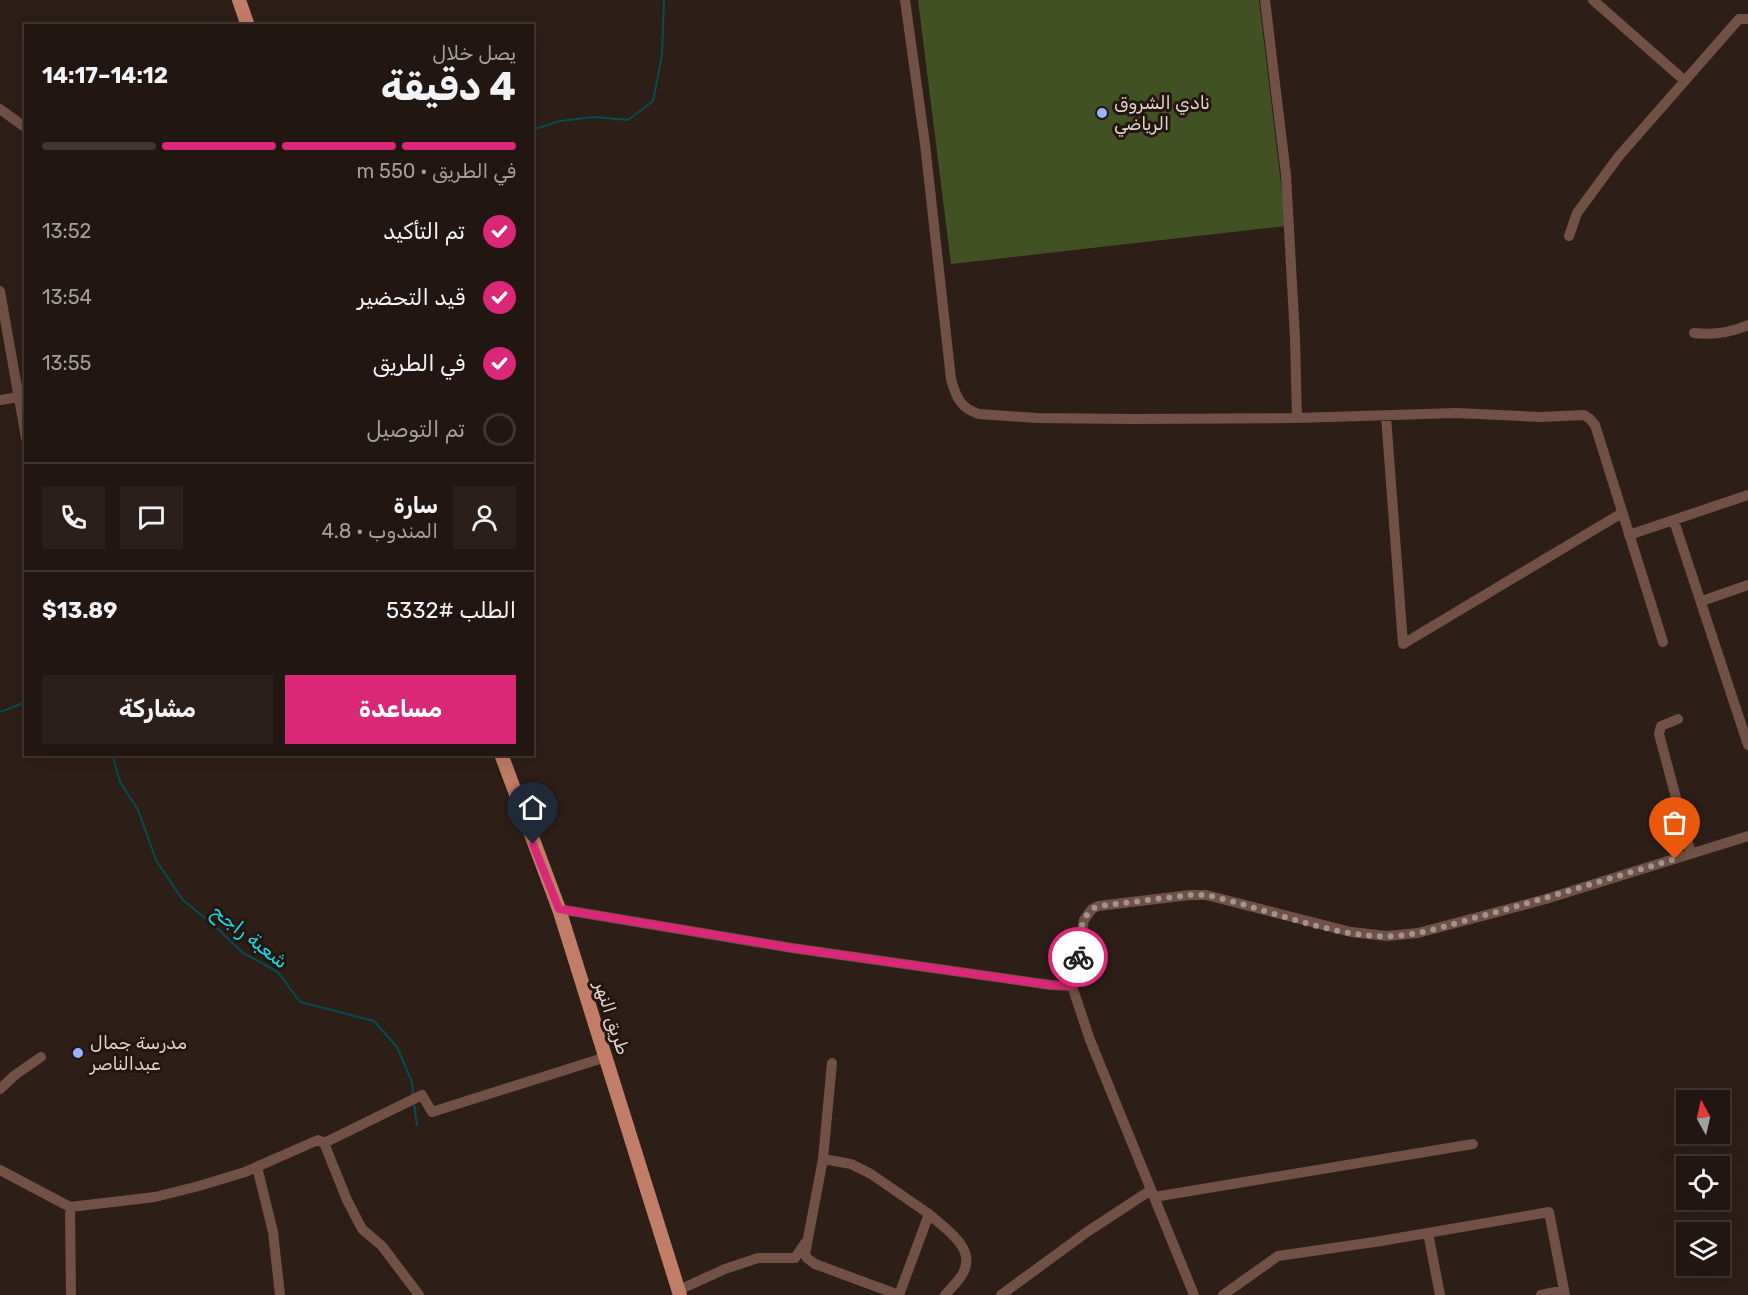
<!DOCTYPE html>
<html lang="ar">
<meta charset="utf-8">
<style>
:root{--surface:#221612;--page:#2a1f1b;--text:#f1f3f6;--muted:#a29f9f;--line:#3f3532;--accent:#db2777}
body{margin:0;font-family:Rubik,"Noto Naskh Arabic",sans-serif;background:var(--page);color:var(--text);direction:rtl;height:100vh;display:flex;flex-direction:column;font-size:22px;white-space:nowrap}
*{box-sizing:border-box;margin:0}
p{font-size:20px;color:var(--muted)}
.icon{flex:none;width:33px;height:33px;fill:none;stroke:currentColor;stroke-width:2;stroke-linecap:round;stroke-linejoin:round}
.map{position:relative;flex:1;overflow:hidden;direction:ltr}
.drawer{position:absolute;left:24px;top:24px;width:510px;height:732px;display:flex;flex-direction:column;background:var(--surface);border-radius:0px;box-shadow:0 6px 24px #0002,0 0 0 2px var(--line);direction:rtl}
.drawer>*{flex:none}
.needle{width:39px;rotate:352deg}
.fabs{position:absolute;left:1676px;top:1090px;display:grid;gap:12px}
.fabs a{display:grid;place-items:center;width:54px;height:54px;border-radius:0px;background:var(--surface);box-shadow:0 6px 24px #0002,0 0 0 2px var(--line);font-size:30px}
.pin{position:absolute;display:grid;place-items:center;width:51px;height:51px;color:#fff;margin:-62px -26px;border-radius:50% 50% 50% 0;rotate:-45deg;box-shadow:0 0 6px #0007}
.pin .icon{rotate:45deg}
.courier{position:absolute;display:grid;place-items:center;width:60px;height:60px;margin:-30px;border:4px solid #db2777;border-radius:50%;background:#fff;color:#222;box-shadow:0 2px 8px #0007}
.overview em{font-style:normal;font-weight:700}
.overview div{display:flex;flex-direction:column-reverse}
.overview{display:flex;align-items:center;justify-content:space-between;height:102px;padding:0 18px}
h1{font-size:39px;font-weight:700;line-height:45px}
.bar{display:grid;grid-template-columns:repeat(4,1fr);gap:9px 6px;align-content:center;height:72px;padding:0 18px}
.bar i{height:8px;border-radius:4px;background:var(--line)}
.bar .active{background:var(--accent)}
.bar p{grid-column:span 4}
.line{display:flex;align-items:center;gap:15px;padding:0 18px;border-top:2px solid var(--line)}
.line div{flex:1}
.round{display:grid;place-items:center;flex:none;width:63px;height:63px;border-radius:0px;background:var(--page)}
ol{padding:0 18px;list-style:none}
li{display:flex;align-items:center;gap:18px;height:66px}
li p{margin-inline-start:auto}
li .icon{padding:6px;border-radius:50%;background:var(--accent);color:#fff;stroke-width:4}
li:last-child{color:var(--muted)}
li i{width:33px;height:33px;border:3px solid var(--line);border-radius:50%}
.primary-button{display:flex;gap:12px;margin-top:auto;padding:12px 18px}
.primary-button a{flex:1;height:69px;border-radius:0px;background:var(--accent);color:#fff;font-size:24px;font-weight:700;line-height:69px;text-align:center}
.primary-button a+a{background:var(--page);color:var(--text)}
.map>svg:first-child{display:block}
.green{fill:#415123}
.lines{fill:none;stroke-linecap:round;stroke-linejoin:round}
.stream{stroke:#054d53;stroke-width:2}
.minor{stroke:#715046;stroke-width:10}
.major{stroke:#c07d67;stroke-width:14}
.done{stroke:#a0948e;stroke-width:6;stroke-dasharray:0 10.8}
.route{stroke:#db2777;stroke-width:8}
.poi-dot{fill:#99b5fd;stroke:#24150f;stroke-width:2}
.labels{text-anchor:middle;stroke-width:6;stroke-linejoin:round;paint-order:stroke}
.poi-label{font-size:18px;fill:#ded3ce;stroke:#24150f;text-anchor:start}
.street-label{font-size:18px;fill:#ded3ce;stroke:#24150f}
.water-label{font-size:20px;font-style:italic;fill:#17dae9;stroke:#24150f}
</style>
<div class="map">
<svg width="1748" height="1295" viewBox="0 0 1748 1295">
<rect width="100%" height="100%" fill="#2e1e18"/>
<path class="green" d="M918,0h341l27,226 -335,38z"/>
<g class="lines">
<path class="stream" d="M532,130l28,-9 34,-4 34,3 25,-19 9,-46 2,-55
M532,192v19
M0,712l26,-10
M112,754l8,28 18,28 19,52 26,38 33,27 27,26 35,19 22,30 74,19 23,26 15,35 1,13
M414,1104l3,21"/>
<path class="minor" d="M905,0l20,144 26,235c5,18 9,29 28,35l57,4 97,1 164,-1 159,-5 84,4 44,-2 6,4 5,6 68,217
M1265,0l21,175 9,163 2,80
M1593,0l92,81
M0,109l26,19
M1569,236l8,-23 42,-57 120,-137h9
M0,291l26,147
M1694,333c18,2 38,-1 54,-8
M0,400l25,-4
M1386,416l17,228 219,-131
M1674,521l74,224
M1629,535l119,-40
M1702,601l46,-16
M1678,719l-17,7 -2,8 32,120
M559,909l233,39 259,37 21,1 12,-66 8,-11 6,-3 92,-11h16l145,37 36,4 31,-3 128,-34 202,-63
M1072,986l18,54 104,255
M832,1063l-9,96 -18,95 2,4 8,6 84,31
M0,1089l15,-14 26,-18
M324,1143l23,57 15,29 20,17 37,49
M823,1159l28,5 20,10 58,40 -30,81
M0,1170l70,37 85,-10 44,-11 46,-14 73,-32 6,3 98,-48 10,17 174,-55
M258,1171l15,61 7,63
M1154,1197l319,-53
M70,1207l1,88
M929,1214c16,15 48,34 34,59 -4,8 -12,15 -18,22
M1428,1233l12,62
M679,1290l46,-21 33,-11h37l10,-15
M1001,1295l86,-63 64,-42
M1223,1295l55,-39 103,-15 168,-29 16,83
M1541,1295l23,-5"/>
<path class="major" d="M239,0l9,26
M501,754l58,155 121,386"/>
</g>
<g class="lines">
<path class="done" d="M1078,957c2,-18 0,-42 20,-51l93,-11h15c56,12 111,37 169,41 36,3 72,-11 107,-20 65,-18 129,-38 193,-57"/>
<path class="route" d="M533,844l26,65 233,39 259,37 21,1 6,-29"/>
</g>
<g class="poi-dot">
<circle cx="1102" cy="113" r="6"/>
<circle cx="78" cy="1053" r="6"/>
</g>
<g class="labels">
<g class="poi-label">
<text x="1114" y="109">نادي الشروق<tspan x="1114" dy="21">الرياضي</tspan></text>
<text x="90" y="1049">مدرسة جمال<tspan x="90" dy="21">عبدالناصر</tspan></text>
</g>
<g class="street-label">
<text transform="translate(612 1018) rotate(72)" y="6">طريق النهر</text>
</g>
<g class="water-label">
<text transform="translate(250 936) rotate(38)" y="7">شعبة راجح</text>
</g>
</g>
</svg>
<div class="fabs">
<a><svg class="needle" viewBox="-14 -14 28 28"><path d="M0-13l5 13h-10z" fill="#e53935"/><path d="M0 13l5-13h-10z" fill="#a29f9f"/></svg></a>
<a><svg class="icon" aria-label="locate" viewBox="0 0 24 24"><circle cx="12" cy="12" r="6"/><path d="M12 2v4M12 18v4M2 12h4M18 12h4"/></svg></a>
<a><svg class="icon" aria-label="layers" viewBox="0 0 24 24"><path d="M12 4l9 5-9 5-9-5zM3 14l9 5 9-5"/></svg></a>
</div>
<div class="pin" style="left:1675px;top:859px;background:#ea580c"><svg class="icon" aria-label="bag" viewBox="0 0 24 24"><path d="M5 8h14l-1 12H6zM9 8a3 3 0 0 1 6 0"/></svg></div>
<div class="pin" style="left:533px;top:844px;background:#1f2937"><svg class="icon" aria-label="home" viewBox="0 0 24 24"><path d="M3 11l9-7 9 7M6 9v11h12V9"/></svg></div>
<div class="courier" style="left:1078px;top:957px"><svg class="icon" aria-label="bike" viewBox="0 0 24 24"><circle cx="6" cy="16" r="4"/><circle cx="18" cy="16" r="4"/><path d="M6 16l4-8h5l3 8M10 8l3 8H6M13 5h3"/></svg></div>
<section class="drawer">
<div class="overview"><div><h1>4 دقيقة</h1><p>يصل خلال</p></div><em>14:12–14:17</em></div>
<div class="bar"><i class="active"></i><i class="active"></i><i class="active"></i><i></i><p>في الطريق · 550 m</p></div>
<ol>
<li><svg class="icon" aria-label="check" viewBox="0 0 24 24"><path d="M5 12l5 5 9-10"/></svg>تم التأكيد<p>13:52</p></li>
<li><svg class="icon" aria-label="check" viewBox="0 0 24 24"><path d="M5 12l5 5 9-10"/></svg>قيد التحضير<p>13:54</p></li>
<li><svg class="icon" aria-label="check" viewBox="0 0 24 24"><path d="M5 12l5 5 9-10"/></svg>في الطريق<p>13:55</p></li>
<li><i></i>تم التوصيل</li>
</ol>
<div class="line" style="height:108px"><a class="round"><svg class="icon" aria-label="person" viewBox="0 0 24 24"><circle cx="12" cy="8" r="4"/><path d="M4 21q1-7 8-7t8 7"/></svg></a><div><b>سارة</b><p>المندوب · 4.8</p></div><a class="round"><svg class="icon" aria-label="chat" viewBox="0 0 24 24"><path d="M4 5h16v11H9l-5 4z"/></svg></a><a class="round"><svg class="icon" aria-label="phone" viewBox="0 0 24 24"><path d="M5 4h4l2 5-3 2q2 4 5 5l2-3 5 2v4C11 20 4 13 5 4z"/></svg></a></div>
<div class="line" style="height:78px"><div>الطلب #5332</div><b>$13.89</b></div>
<div class="primary-button"><a>مساعدة</a><a>مشاركة</a></div>
</section>
</div>
